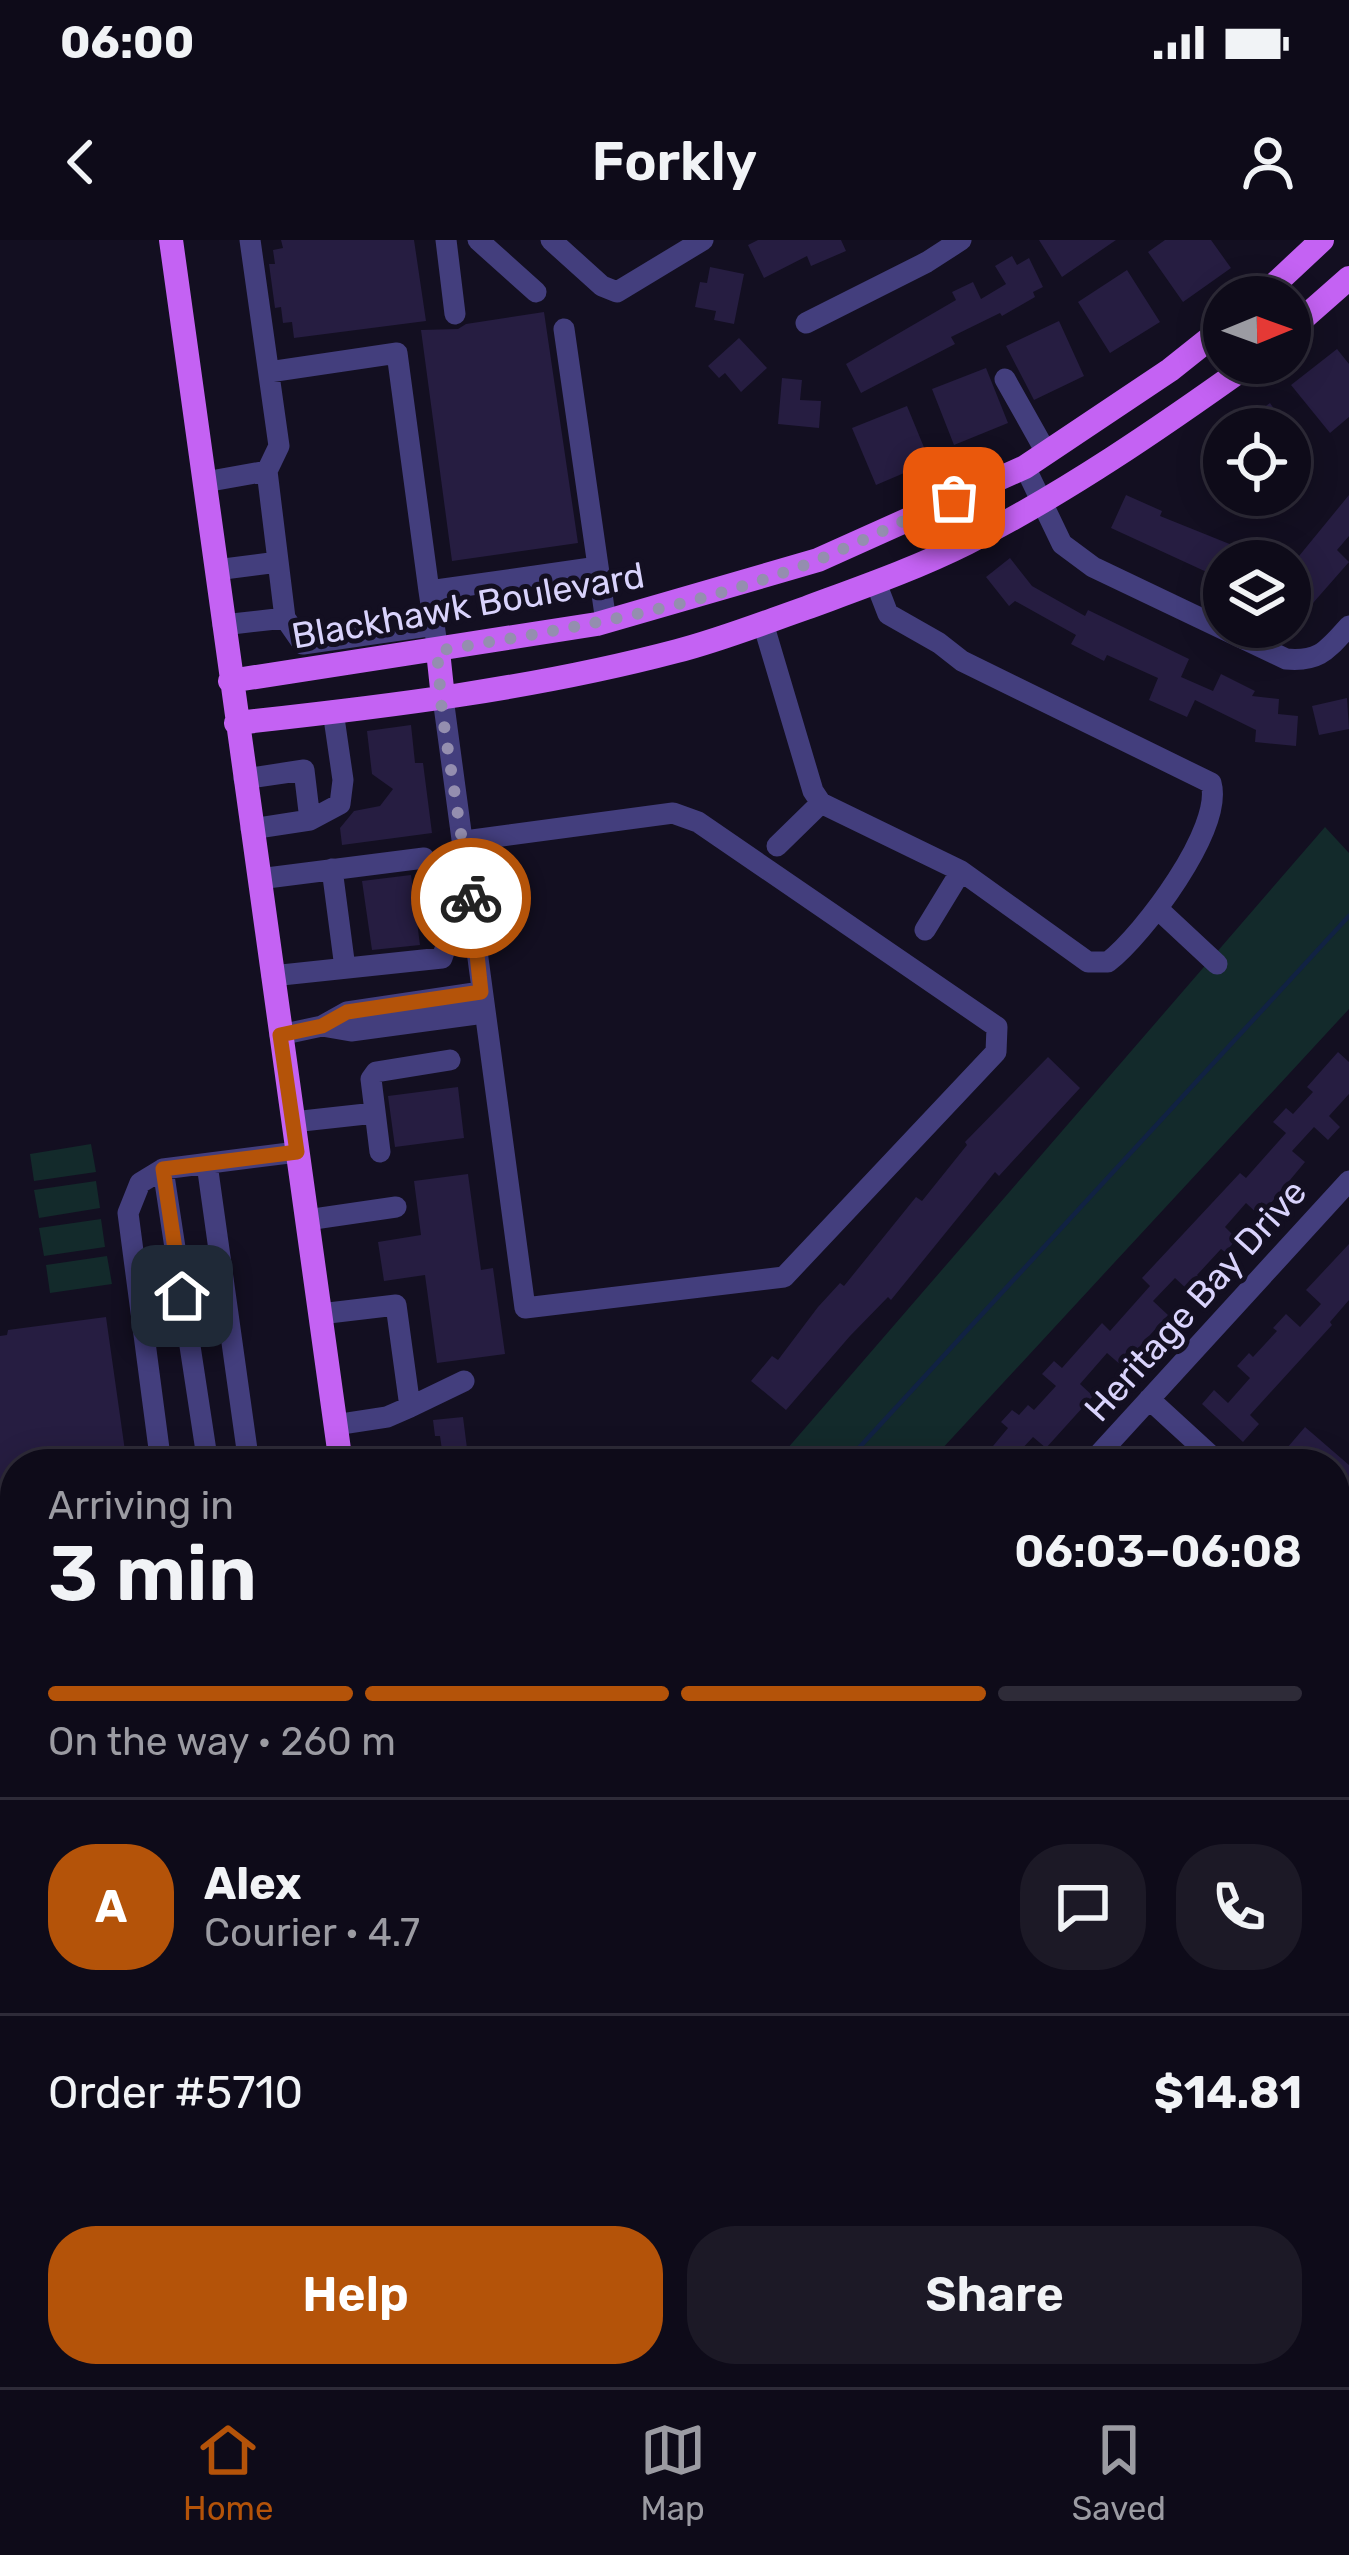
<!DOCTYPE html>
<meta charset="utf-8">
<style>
:root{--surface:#0e0b19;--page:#1c1926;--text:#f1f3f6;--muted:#9b9ba2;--line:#2e2b38;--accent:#b45309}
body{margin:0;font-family:Rubik,sans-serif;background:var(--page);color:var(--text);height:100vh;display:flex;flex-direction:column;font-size:45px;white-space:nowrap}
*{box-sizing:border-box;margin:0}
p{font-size:39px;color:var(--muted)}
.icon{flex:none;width:66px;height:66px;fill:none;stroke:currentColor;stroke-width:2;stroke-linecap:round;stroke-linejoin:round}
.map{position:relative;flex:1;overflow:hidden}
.sheet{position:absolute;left:0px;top:1209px;width:1350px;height:939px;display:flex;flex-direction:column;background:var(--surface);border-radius:48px 48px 0 0;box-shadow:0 6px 30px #0003,0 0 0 3px var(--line)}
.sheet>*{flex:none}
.needle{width:78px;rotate:89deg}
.fabs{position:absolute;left:1203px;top:36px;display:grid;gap:24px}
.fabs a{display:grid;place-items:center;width:108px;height:108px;border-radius:50%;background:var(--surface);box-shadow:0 6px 30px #0003,0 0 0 3px var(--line);font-size:60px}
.pin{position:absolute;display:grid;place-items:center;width:102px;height:102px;color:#fff;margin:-51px;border-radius:24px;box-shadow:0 6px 18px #0006}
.courier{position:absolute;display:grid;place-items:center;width:120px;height:120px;margin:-60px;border:9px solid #b45309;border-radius:50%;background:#fff;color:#222;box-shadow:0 3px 15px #0007}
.headline em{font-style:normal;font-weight:600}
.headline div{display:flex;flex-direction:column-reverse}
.headline{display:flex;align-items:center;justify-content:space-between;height:204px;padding:0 48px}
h1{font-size:78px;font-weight:600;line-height:90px}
.bar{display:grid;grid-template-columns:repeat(4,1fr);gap:18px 12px;align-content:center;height:144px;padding:0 48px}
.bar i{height:15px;border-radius:9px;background:var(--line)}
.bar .on{background:var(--accent)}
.bar p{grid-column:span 4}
.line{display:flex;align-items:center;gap:30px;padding:0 48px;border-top:3px solid var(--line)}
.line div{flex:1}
.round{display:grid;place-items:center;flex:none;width:126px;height:126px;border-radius:48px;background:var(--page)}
.button{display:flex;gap:24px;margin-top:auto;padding:24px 48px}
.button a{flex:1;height:138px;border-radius:48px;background:var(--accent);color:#fff;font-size:48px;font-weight:600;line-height:138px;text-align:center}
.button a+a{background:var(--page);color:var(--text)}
.status{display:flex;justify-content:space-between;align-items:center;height:84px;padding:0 60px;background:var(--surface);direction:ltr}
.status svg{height:33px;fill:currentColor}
header{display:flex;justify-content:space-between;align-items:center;height:156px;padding:0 48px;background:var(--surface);font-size:54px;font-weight:600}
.menu{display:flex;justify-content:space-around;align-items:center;height:168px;border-top:3px solid var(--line);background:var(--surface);font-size:33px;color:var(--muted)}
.menu a{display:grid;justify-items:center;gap:6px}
.menu .on{color:var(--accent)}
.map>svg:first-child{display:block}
.green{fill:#132a2b}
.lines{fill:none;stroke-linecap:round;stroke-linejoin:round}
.stream{stroke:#112243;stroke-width:4.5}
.building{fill:#261d41}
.minor{stroke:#433e7d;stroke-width:21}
.major{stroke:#c462f3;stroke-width:24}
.done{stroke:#948eaf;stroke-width:12;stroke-dasharray:0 21.6}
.route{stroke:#b45309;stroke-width:15}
.labels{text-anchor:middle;stroke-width:10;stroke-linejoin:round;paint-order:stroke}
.street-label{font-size:36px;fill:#d9d3fc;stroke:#130f21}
</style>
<div class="status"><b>06:00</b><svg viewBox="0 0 49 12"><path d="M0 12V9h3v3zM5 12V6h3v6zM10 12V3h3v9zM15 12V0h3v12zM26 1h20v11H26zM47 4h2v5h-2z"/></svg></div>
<header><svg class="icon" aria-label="back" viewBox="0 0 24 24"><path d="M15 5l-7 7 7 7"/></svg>Forkly<svg class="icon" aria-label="person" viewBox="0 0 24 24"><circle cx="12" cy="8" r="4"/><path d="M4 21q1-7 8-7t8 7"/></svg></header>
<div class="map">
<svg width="1349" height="2147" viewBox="0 0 1349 2147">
<rect width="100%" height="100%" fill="#130f21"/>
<path class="green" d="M1325,587l24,26v156l-421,455h-154z
M91,904l5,28 -62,9 -4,-27z
M96,941l4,27 -61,10 -5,-28z
M101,979l4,28 -61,9 -5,-28z
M107,1016l5,28 -62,9 -4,-28z
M15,1646v110l-15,1v-108z"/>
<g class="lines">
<path class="stream" d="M844,1224l505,-548
M0,1701l15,-3"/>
</g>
<path class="building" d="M281,0h133l12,81 -132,17 -2,-16 -9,1 -2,-16 -6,1 -6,-44h6l-2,-14 10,-2z
M758,0h83l5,11 -35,15 -4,-10 -43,22 -16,-33z
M1039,0h77l-54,37z
M1165,0h46l20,28 -48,34 -35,-50z
M1012,16l5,9 12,-7 14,29 -10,5 2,5 -33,19 -2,-3 -49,24 4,7 -94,49 -15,-29 110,-64 -4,-8 21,-10 8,17 25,-15 -11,-18z
M710,27l34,7 -10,50 -20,-4 2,-9 -21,-4 5,-25 7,1z
M1127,30l33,52 -50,31 -32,-51z
M544,72l34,231 -126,18 -31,-231 37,-1 8,-5z
M1059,81l25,55 -50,24 -28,-54z
M739,98l28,30 -26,24 -16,-19 -6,5 -11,-12z
M1337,109l12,15v53l-19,16 -39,-48z
M986,128l22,55 -54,22 -22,-56z
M782,138l20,2 -2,20 21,1 -2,27 -41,-4z
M1270,163l18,26h-54z
M907,166l23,56 -54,23 -24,-57z
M1126,255l36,16 -2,5 82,33 -6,12h-12v12l-11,-4 -2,5 -100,-46z
M1349,255v41l-12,14 12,12 -43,49 -16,-15v-29z
M1010,318l22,28 53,30 3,-6 101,49 -8,18 32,14 8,-17 34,17 -3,5 27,3 -1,15 20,2 -2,30 -41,-4 1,-12 -61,-30 -8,17 -38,-17 9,-22 -51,-23 -3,6 -33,-17 5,-9 -61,-34 -6,5 -23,-29z
M1347,458l2,31 -30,6 -7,-29z
M411,485l4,38h8l9,70 -90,12 -2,-17 14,-17 26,-5 13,-17 -21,-15 -5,-43z
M411,635l9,70 -48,5 -10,-69z
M1338,812l11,10v32l-20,22 11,11 -12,13 -14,-13 -22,24 13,11 -45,54 -14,-13 -21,24 12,12 -12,13 -4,-3 -24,26 5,4 -12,13 -15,-14 -22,23 15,14 -46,51 -15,-13 -27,31 13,12 -47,52 -13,-11 -25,27h-30l30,-36 -7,-6 11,-12 7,5 9,-10 6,5 22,-24 -14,-12 12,-13 8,7 40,-45 8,8 40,-45 -8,-8 98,-105 6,5 40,-45 -13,-11 13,-14 7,6 20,-22 -6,-5z
M1048,817l32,31 -81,88 -4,-4 -104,128 -3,-3 -38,39 -64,74 -35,-29 21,-25 6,4 40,-53 22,-24 4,3 72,-89 6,4 45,-56 -2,-3z
M458,847l6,51 -69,9 -7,-51z
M468,934l13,96 12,-2 12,86 -68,9 -12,-88 -41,6 -6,-39 43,-7 -7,-54z
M1349,1004v56l-19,22 2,3 -82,90 9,9 -16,18 -41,-38 12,-14 14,13 22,-25 -13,-12 12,-13 4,4 24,-26 -4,-3 13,-14 14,13 21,-23 -15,-14z
M106,1077l20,141 -19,6h-92v98l-15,1v-227l7,-1 1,-5z
M463,1177l6,47h-25l-4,-28h-5l-2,-16z
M1305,1187l44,38v41l-14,16v-58h-44l-10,-9z
M5,1348h10v176l-15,2v-176z
M1335,1410l14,13v46l-14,-15z
M1342,1526l7,7v37l-14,-13v-23z
M1335,1722h14v44l-14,1z
M14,1777h1v68l-15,-6v-26z
M62,2133h51l2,14h-51z
M746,2133h146l2,14h-146z
M1126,2133h45l1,14h-44z
M1249,2133h49l-5,14h-49z"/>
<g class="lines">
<path class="minor" d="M250,0l29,206 -12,25 18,147 18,26 132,-19
M446,0l9,74
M478,0l58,52
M551,0l51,46 15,6 86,-52
M806,83l121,-61 34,-22
M564,89l42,293
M269,132l128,-19 32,238
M1005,139l41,73
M1025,227l37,77 31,23 193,92c34,3 41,-9 63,-33
M205,242l62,-11
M216,330l62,-8
M763,383l50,168 8,12 140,68 127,91h20c35,-27 116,-134 103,-179l-249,-122 -23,-18 -51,-29 -12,-31
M223,385l62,-7
M436,398l-7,-47 169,-24
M443,458l82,610 259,-31 212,-225 1,-25 -299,-205 -25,-9 -208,28
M244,539l60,-9 6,50
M251,589l59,-9 30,-16 3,-24 -10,-69
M777,606l44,-43
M332,629l13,99
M259,639l165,-21 11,13 11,75 -4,12 -170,18
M1159,670l58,54
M925,690l36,-59
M322,786l29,5 133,-18
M280,795l42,-9 25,-14 134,-20
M293,882l82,-9
M380,912l-9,-73 5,-7 74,-12
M207,924l42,300
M163,929l45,295
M307,980l89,-13
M320,1074l76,-9 14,102 -23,10 -52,8
M1149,1159l71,65
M410,1167l54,-26
M161,1224l-33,-251 12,-30 23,-14 134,-17
M373,1224l39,-6 8,6
M1090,1224l259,-283
M1335,1329l14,13
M0,1549l15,-3
M0,1608l15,-2
M1335,1637l14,13
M0,1872l15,7
M1335,1885l14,-7
M1335,2031l14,-2
M134,2133l2,14
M207,2133l2,14
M542,2133l2,14
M725,2133l2,14
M1042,2133l2,14
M1095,2133l2,14
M275,2147l79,-11v-3"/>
<path class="major" d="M171,0l170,1224
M1261,57l61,-57
M1290,90l59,-52
M438,411l5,47
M230,441l367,-57 221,-64 207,-93 145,-97 54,-43
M236,483c148,-16 297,-34 441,-72 43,-11 86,-28 129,-43 54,-20 109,-39 161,-65 100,-51 193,-115 284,-180
M466,2133l2,14"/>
</g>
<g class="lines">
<path class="done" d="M471,658l-29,-186 -5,-61c129,-22 261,-43 383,-92 45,-19 89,-41 134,-61"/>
<path class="route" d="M182,1056l-19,-127 134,-17 -17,-117 42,-9 25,-14 134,-20 -10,-94"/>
</g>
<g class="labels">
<g class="street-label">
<text transform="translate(468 365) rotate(-10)" y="13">Blackhawk Boulevard</text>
<text transform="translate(1195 1060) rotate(-48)" y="13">Heritage Bay Drive</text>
</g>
</g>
</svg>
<div class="fabs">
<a><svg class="needle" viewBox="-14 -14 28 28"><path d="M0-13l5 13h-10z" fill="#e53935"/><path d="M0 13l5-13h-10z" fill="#9b9ba2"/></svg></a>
<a><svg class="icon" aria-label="locate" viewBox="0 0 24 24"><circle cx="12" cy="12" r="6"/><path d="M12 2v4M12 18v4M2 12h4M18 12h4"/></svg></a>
<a><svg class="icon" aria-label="layers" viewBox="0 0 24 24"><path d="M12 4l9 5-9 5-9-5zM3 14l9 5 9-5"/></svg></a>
</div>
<div class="pin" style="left:954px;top:258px;background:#ea580c"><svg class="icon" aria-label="bag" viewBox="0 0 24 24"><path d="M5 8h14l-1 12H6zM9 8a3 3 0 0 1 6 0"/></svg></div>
<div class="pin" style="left:182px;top:1056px;background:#1f2937"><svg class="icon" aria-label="home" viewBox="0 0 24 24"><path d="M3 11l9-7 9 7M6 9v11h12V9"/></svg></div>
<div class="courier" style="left:471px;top:658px"><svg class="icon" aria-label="bike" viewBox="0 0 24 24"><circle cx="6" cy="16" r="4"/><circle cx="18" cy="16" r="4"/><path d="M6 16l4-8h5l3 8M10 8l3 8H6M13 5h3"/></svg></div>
<section class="sheet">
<div class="headline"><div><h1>3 min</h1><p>Arriving in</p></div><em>06:03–06:08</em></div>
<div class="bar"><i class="on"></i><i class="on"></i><i class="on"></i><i></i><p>On the way · 260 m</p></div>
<div class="line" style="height:216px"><b class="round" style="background:var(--accent);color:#fff">A</b><div><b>Alex</b><p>Courier · 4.7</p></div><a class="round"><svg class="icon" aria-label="chat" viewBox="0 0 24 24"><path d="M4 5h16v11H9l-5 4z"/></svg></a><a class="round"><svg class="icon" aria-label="phone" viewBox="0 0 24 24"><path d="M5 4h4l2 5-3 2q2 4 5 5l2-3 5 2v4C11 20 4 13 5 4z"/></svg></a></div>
<div class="line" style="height:156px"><div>Order #5710</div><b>$14.81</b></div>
<div class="button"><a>Help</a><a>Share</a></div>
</section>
</div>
<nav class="menu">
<a class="on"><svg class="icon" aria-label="home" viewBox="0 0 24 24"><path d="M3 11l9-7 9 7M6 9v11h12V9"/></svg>Home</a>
<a><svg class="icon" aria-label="map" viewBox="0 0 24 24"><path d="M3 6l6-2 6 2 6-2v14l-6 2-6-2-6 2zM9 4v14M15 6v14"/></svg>Map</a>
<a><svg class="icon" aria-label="saved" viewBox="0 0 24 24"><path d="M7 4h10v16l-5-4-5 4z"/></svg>Saved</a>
</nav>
